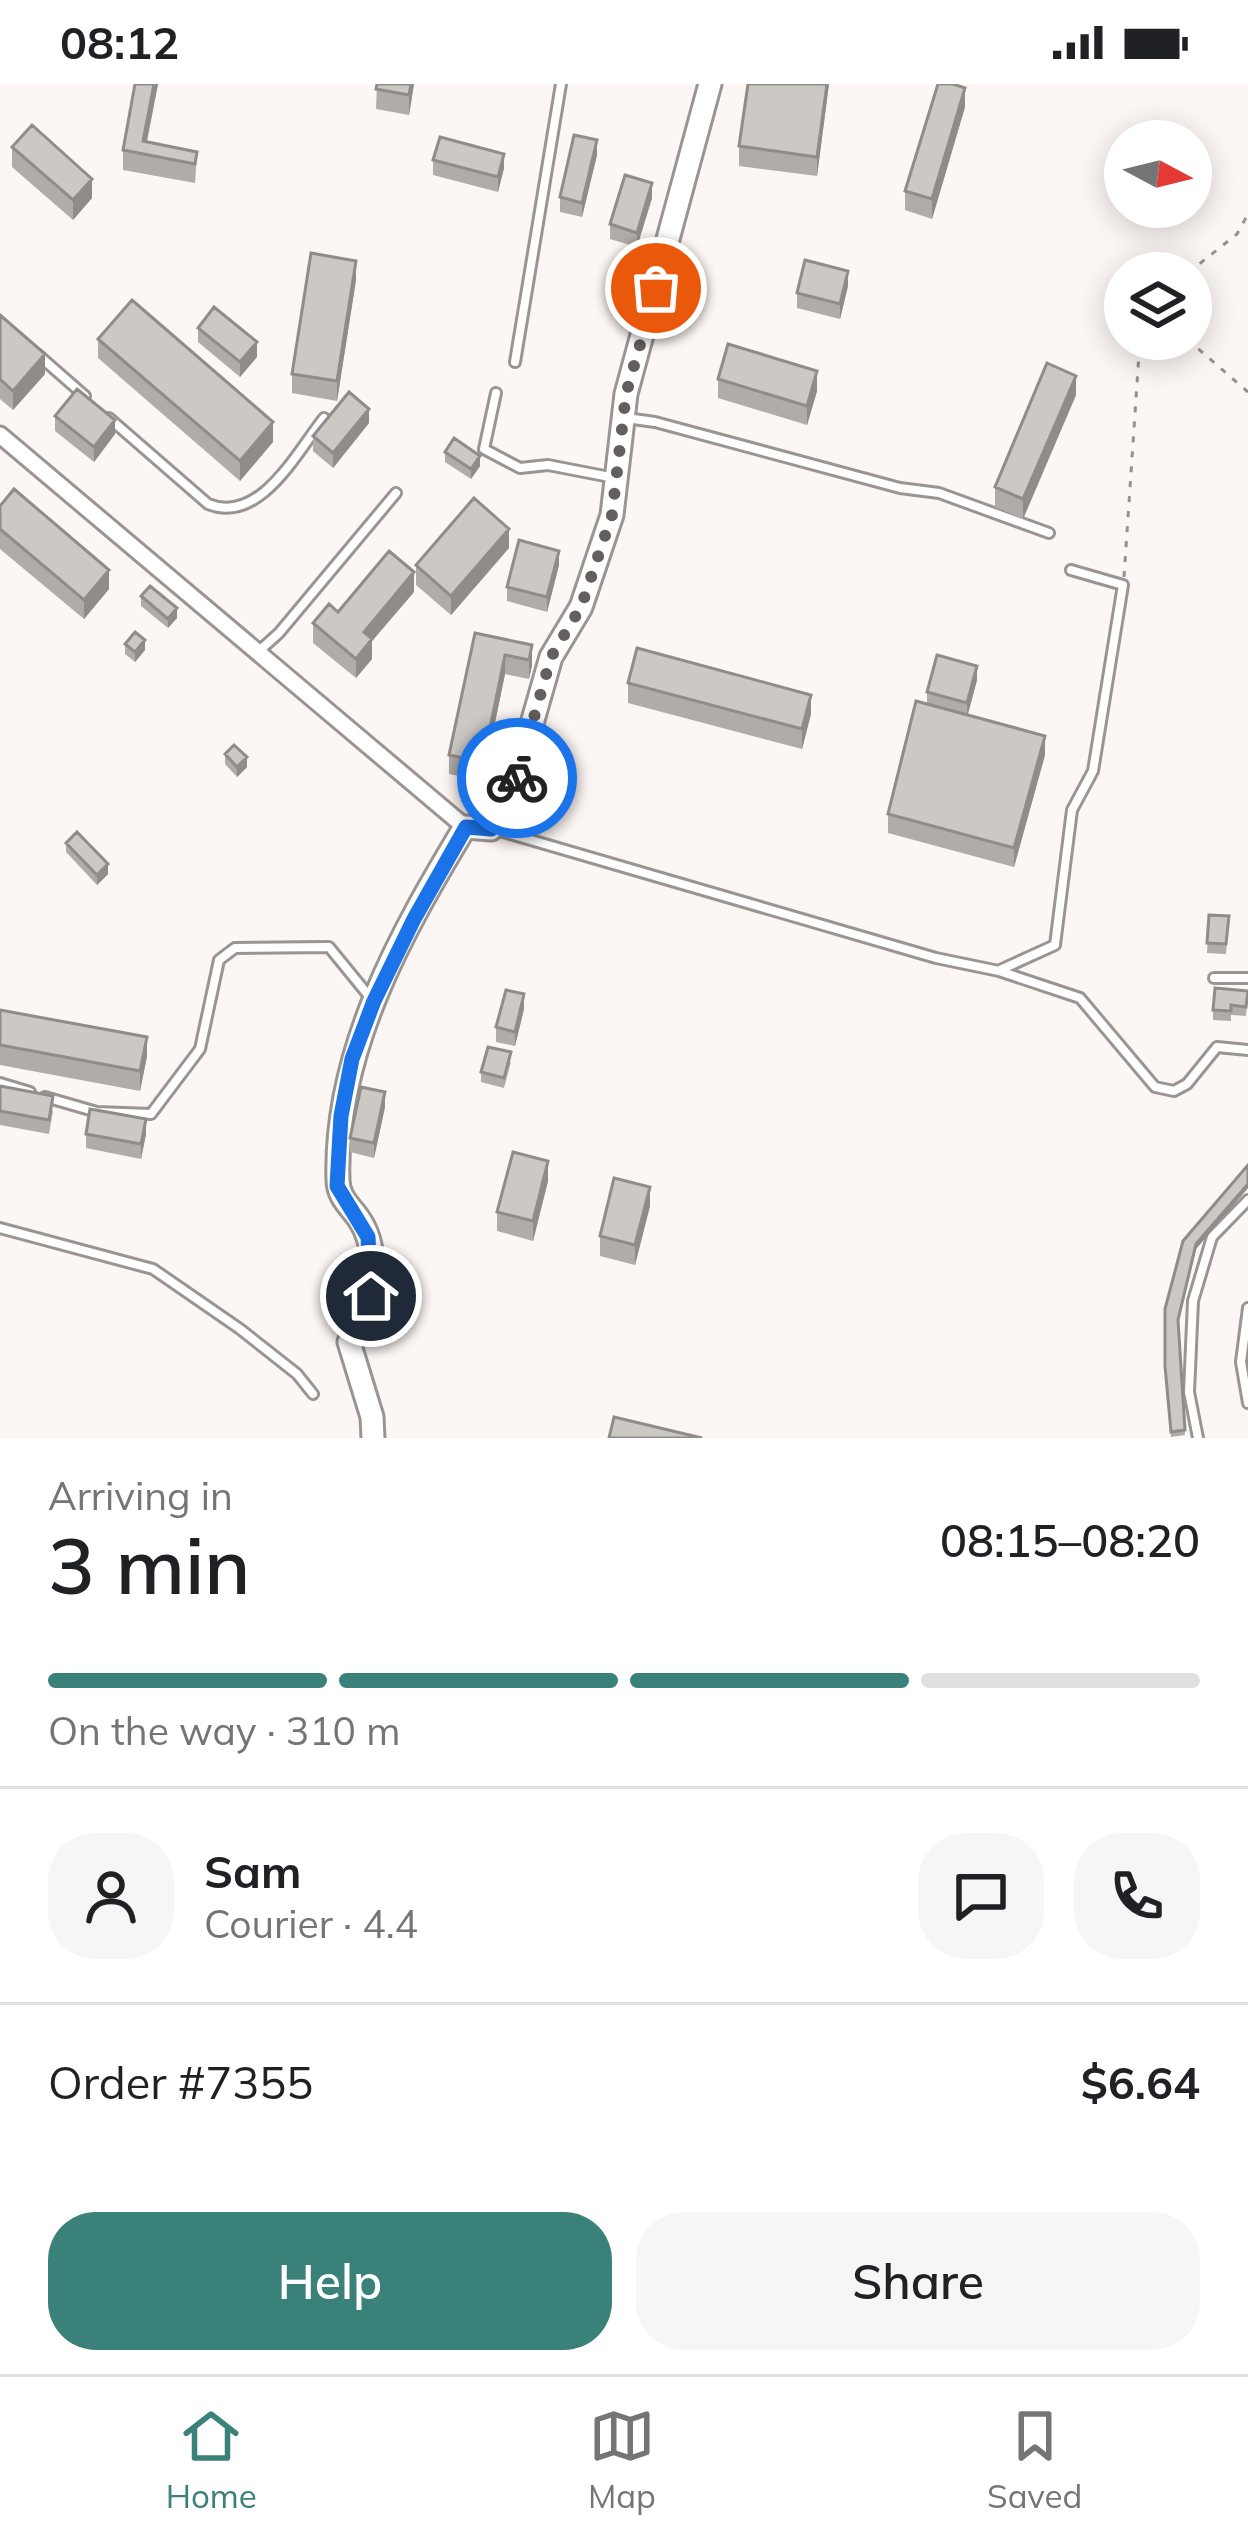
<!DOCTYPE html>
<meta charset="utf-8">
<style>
:root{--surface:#fff;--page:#f6f6f6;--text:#202124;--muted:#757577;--line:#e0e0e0;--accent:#3a8179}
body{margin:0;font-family:Mulish,sans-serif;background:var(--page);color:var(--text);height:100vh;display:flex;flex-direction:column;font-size:45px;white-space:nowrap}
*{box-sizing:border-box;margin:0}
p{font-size:39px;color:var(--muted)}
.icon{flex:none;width:66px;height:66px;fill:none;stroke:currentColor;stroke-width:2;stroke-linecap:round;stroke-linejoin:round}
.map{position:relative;height:1354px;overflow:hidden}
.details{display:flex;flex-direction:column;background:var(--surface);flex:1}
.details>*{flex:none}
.needle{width:78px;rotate:97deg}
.tools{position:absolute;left:1104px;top:36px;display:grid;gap:24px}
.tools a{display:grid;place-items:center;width:108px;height:108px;border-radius:50%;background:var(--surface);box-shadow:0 6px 30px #0003;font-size:60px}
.pin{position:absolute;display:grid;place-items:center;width:102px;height:102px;color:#fff;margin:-51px;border:6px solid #fff;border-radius:50%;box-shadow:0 3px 12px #0007}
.courier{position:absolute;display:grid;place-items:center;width:120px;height:120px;margin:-60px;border:9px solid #1a73e8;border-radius:50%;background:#fff;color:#222;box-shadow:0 3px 15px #0007}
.summary em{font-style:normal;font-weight:600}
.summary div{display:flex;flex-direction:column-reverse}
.summary{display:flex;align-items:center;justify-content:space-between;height:204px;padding:0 48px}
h1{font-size:78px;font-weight:600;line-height:90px}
.bar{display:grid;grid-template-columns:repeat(4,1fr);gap:18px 12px;align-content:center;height:144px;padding:0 48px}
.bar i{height:15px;border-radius:9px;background:var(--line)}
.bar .selected{background:var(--accent)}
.bar p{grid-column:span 4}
.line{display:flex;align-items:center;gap:30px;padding:0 48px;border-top:3px solid var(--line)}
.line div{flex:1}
.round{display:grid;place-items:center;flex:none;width:126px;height:126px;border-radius:48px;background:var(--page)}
.action{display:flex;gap:24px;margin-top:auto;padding:24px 48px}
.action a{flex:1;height:138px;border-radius:48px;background:var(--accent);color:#fff;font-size:48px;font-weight:600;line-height:138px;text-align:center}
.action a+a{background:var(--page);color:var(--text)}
.status{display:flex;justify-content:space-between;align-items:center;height:84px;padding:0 60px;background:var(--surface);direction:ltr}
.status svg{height:33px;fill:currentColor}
.tabs{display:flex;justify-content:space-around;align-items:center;height:168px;border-top:3px solid var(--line);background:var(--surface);font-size:33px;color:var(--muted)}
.tabs a{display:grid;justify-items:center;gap:6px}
.tabs .selected{color:var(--accent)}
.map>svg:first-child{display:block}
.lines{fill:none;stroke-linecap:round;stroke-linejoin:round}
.lane-casing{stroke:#9a9593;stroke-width:14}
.street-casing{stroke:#9a9593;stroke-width:21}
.secondary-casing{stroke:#9a9593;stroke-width:27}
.path{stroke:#969190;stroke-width:3;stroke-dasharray:6 9;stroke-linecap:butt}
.lane{stroke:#fff;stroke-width:8}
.street{stroke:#fff;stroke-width:15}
.secondary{stroke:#fff;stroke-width:21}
.wall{fill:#afaca9}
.shaded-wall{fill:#8f8c89}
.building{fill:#ccc8c4;stroke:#8f8c89;stroke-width:3}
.done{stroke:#635f5e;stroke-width:12;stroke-dasharray:0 21.6}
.route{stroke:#1a73e8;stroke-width:15}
</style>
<div class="status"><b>08:12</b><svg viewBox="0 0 49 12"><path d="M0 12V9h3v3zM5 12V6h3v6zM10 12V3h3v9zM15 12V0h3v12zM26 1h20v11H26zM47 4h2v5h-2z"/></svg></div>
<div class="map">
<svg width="1248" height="1354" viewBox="0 0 1248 1354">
<rect width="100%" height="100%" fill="#fcf6f4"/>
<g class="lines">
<defs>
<path id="lane" d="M37,270l48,42
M515,278l46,-278
M496,309l-12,56 36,19 28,-3 67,13
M109,334l99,86c52,21 88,-51 116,-86
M626,334l29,4 245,66 39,5 110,40
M259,567l20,-18 117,-140
M493,745l443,129 63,13 81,27 75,89 19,4 13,-7 30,-37 31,3
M1000,886l55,-25 17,-135 21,-39 30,-186 -52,-15
M1214,894h34
M0,999l30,9
M45,1013l52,15 54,2 49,-65 19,-89 16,-12 94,-1 40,49
M0,1144l153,41 87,60 57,45 16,20
M1248,1224l-7,54 7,41
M1198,1354l-9,-46 4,-91 19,-64 36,-37"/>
<path id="street" d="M0,351l465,392"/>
<path id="secondary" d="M373,1354l-1,-21 -23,-75c17,-36 36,-85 10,-123 -9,-13 -21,-22 -21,-39 -4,-128 63,-247 127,-353l26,2 16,-18 44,-154 30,-50 31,-92 14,-121 84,-310"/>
</defs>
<use href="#lane" class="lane-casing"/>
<use href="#street" class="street-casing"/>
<use href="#secondary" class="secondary-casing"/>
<path class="path" d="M1188,189l49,-39 11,-20
M1187,255l61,53
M1124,493l16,-238"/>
<use href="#lane" class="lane"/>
<use href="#street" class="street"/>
<use href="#secondary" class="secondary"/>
</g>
<path class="wall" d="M135,0h23l-11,58 50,10 -2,31 -72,-13v-20z
M377,0h37l-5,31 -33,-6z
M748,0h81l-12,92 -78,-10v-20z
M965,23l-33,112 -27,-9v-19z
M12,63l80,51 -19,22 -61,-53z
M597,71l-15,62 -22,-5v-15z
M433,76l71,8 -6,24 -65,-17z
M652,114l-15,49 -27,-8v-15z
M356,196l-19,121 -45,-8v-19z
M848,202l-8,33 -43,-11v-15z
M0,231l45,59 -32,36 -13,-11z
M198,244l59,29 -17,20 -42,-35z
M98,255l175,103 -33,39 -142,-123z
M718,295l99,12 -10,34 -89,-27z
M1076,311l-53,124 -28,-12v-20z
M55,332l60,18 -21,28 -39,-31z
M369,339l-36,45 -20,-17v-15z
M445,368l35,14 -9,13 -26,-17z
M0,422l109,83 -25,30 -84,-70z
M509,464l-58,67 -35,-30v-20z
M559,481l-12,47 -40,-11v-14z
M414,508l-42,49v18l-16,19 -43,-35v-20l25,-11z
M141,512l36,22 -9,10 -27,-22z
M475,549l57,12v20l-3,14 -24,-5 -22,107 -34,-7v-19z
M125,560l20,6 -10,12 -10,-8z
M977,596l-10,35 78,40 -31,112 -126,-34v-19l39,-110v-12z
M628,599l183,31 -9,35 -174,-46z
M225,670l22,13 -10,10 -12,-13z
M66,759l42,31 -11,11 -31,-33z
M1209,831l20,1 -3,38 -19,-1z
M1248,907l-2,25 -15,-1v6l-18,-1v-10z
M524,925l-9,37 -19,-4v-15z
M0,926l147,46 -7,35 -140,-26z
M511,978l-7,26 -23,-6v-10z
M0,1002l53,25 -4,23 -49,-9z
M385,1023l-11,51 -24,-6v-14z
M86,1050h60l-5,25 -55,-11z
M1248,1081v23l-52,61 -18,74 7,112 -14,2 -6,-66 18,-130z
M548,1097l-15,60 -36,-10v-19z
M650,1122l-15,59 -35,-9v-20z"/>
<path class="shaded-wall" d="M154,0h4l-14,70 -1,-13z
M411,0h3l-5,31v-20z
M827,0h2l-12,92v-19z
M965,4v19l-33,112v-20z
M597,56v15l-15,62v-14z
M504,70v14l-6,24v-15z
M92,95v19l-19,22v-20z
M652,99v15l-15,49v-14z
M356,177v19l-19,121v-20z
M848,187v15l-8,33v-15z
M257,258v15l-17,20v-15z
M45,270v20l-32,36v-19z
M817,287v20l-10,34v-19z
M1076,292v19l-53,124v-20z
M369,325v14l-36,45v-15z
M115,336v14l-21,28v-15z
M273,338v20l-33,39v-20z
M480,372v10l-9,13v-10z
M509,445v19l-58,67v-19z
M559,467v14l-12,47v-15z
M109,486v19l-25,30v-19z
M414,488v20l-42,49v18l-16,19v-19l8,-27z
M177,524v10l-9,10v-9z
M145,556v10l-10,12v-10z
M532,561v20l-3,14v-19z
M505,571v19l-22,107v-19z
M977,582v14l-10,38v-15z
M811,611v19l-9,35v-20z
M1045,652v19l-31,112v-19z
M247,673v10l-10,10v-10z
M108,780v10l-11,11v-10z
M524,910v15l-9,37v-14z
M147,953v19l-7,35v-20z
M385,1008v15l-11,51v-15z
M146,1035v15l-5,25v-15z
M548,1077v20l-15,60v-20z
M1248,1100v4l-52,61 -18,75 18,-80z
M650,1103v19l-15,59v-20z"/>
<path class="building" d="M135,0h19l-11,57 54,11 -2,12 -72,-14z
M377,0h34l-2,11 -33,-6z
M748,0h79l-10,73 -78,-11z
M938,0h15l12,4 -33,111 -27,-8z
M32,41l60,54 -19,21 -61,-53z
M574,51l23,5 -15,63 -22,-6z
M440,53l64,17 -6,23 -65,-17z
M625,91l27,8 -15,50 -27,-9z
M311,169l45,8 -19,120 -45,-7z
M805,176l43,11 -8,33 -43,-11z
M132,216l141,122 -33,39 -142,-122z
M214,223l43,35 -17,20 -42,-34z
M0,231l45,39 -32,37 -13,-12z
M728,260l89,27 -10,35 -89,-27z
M1047,279l29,13 -53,123 -28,-12z
M77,305l38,31 -21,27 -39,-31z
M349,308l20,17 -36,44 -20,-17z
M454,354l26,18 -9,13 -26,-17z
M14,405l95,81 -25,30 -84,-71v-23z
M474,414l35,31 -58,67 -35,-31z
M519,456l40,11 -12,46 -40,-10z
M389,467l25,21 -50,60 8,7 -16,20 -43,-36 16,-19 9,8z
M150,502l27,22 -9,11 -27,-23z
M135,548l10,8 -10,12 -10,-8z
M475,549l57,12 -3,15 -24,-5 -22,107 -34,-7z
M637,564l174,47 -9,34 -174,-46z
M937,571l40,11 -10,37 -40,-11z
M916,617l129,35 -31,112 -126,-34z
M234,661l13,12 -10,10 -12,-13z
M77,748l31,32 -11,11 -31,-32z
M1209,831l20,1 -3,28 -19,-1z
M1215,904l33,3 -2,16 -15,-2v6l-18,-1z
M506,906l18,4 -9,38 -19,-5z
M0,926l147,27 -7,34 -140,-26z
M488,963l23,5 -7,26 -23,-6z
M0,1002l53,10 -4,24 -49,-9z
M361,1003l24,5 -11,51 -24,-5z
M90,1025l56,10 -5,25 -55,-10z
M513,1068l35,9 -15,60 -36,-9z
M1248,1081v19l-52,60 -18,76 7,110 -14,2 -6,-66v-57l18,-68z
M614,1094l36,9 -15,58 -35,-9z
M614,1333l88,21h-93z"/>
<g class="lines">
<path class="done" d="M517,694l34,-121 30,-50 31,-92 14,-121 30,-106"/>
<path class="route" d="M371,1212l-3,-59 -31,-51 4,-70 11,-57 22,-58 40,-82 52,-92 25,2 16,-18 10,-33"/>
</g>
</svg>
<div class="tools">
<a><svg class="needle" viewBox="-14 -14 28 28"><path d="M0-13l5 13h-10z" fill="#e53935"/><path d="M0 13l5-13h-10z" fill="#757577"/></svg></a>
<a><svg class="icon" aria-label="layers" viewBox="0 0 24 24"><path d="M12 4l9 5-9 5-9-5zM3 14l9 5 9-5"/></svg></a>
</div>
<div class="pin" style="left:656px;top:204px;background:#ea580c"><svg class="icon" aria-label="bag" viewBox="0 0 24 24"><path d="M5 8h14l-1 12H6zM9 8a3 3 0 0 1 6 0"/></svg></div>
<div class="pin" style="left:371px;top:1212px;background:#1f2937"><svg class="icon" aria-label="home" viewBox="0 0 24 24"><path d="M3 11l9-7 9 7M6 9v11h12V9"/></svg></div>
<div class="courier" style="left:517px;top:694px"><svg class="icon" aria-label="bike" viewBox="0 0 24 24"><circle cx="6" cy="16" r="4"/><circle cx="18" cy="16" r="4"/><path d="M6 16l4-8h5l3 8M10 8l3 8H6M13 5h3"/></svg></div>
</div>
<section class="details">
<div class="summary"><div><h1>3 min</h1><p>Arriving in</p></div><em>08:15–08:20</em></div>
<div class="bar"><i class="selected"></i><i class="selected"></i><i class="selected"></i><i></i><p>On the way · 310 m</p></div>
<div class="line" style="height:216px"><a class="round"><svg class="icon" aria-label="person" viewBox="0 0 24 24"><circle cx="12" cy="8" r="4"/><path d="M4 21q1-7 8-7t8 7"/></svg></a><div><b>Sam</b><p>Courier · 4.4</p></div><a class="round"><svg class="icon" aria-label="chat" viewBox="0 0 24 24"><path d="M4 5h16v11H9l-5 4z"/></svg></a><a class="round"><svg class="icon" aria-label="phone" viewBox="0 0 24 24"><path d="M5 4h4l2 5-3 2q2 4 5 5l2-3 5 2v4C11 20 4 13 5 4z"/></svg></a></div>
<div class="line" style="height:156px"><div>Order #7355</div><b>$6.64</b></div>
<div class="action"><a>Help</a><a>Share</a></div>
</section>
<nav class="tabs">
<a class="selected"><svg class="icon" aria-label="home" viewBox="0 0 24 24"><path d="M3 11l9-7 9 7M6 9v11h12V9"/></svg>Home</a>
<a><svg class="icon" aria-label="map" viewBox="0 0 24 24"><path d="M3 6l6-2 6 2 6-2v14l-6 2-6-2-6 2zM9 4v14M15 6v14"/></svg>Map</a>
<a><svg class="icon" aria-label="saved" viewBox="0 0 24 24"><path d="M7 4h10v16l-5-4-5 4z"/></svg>Saved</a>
</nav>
